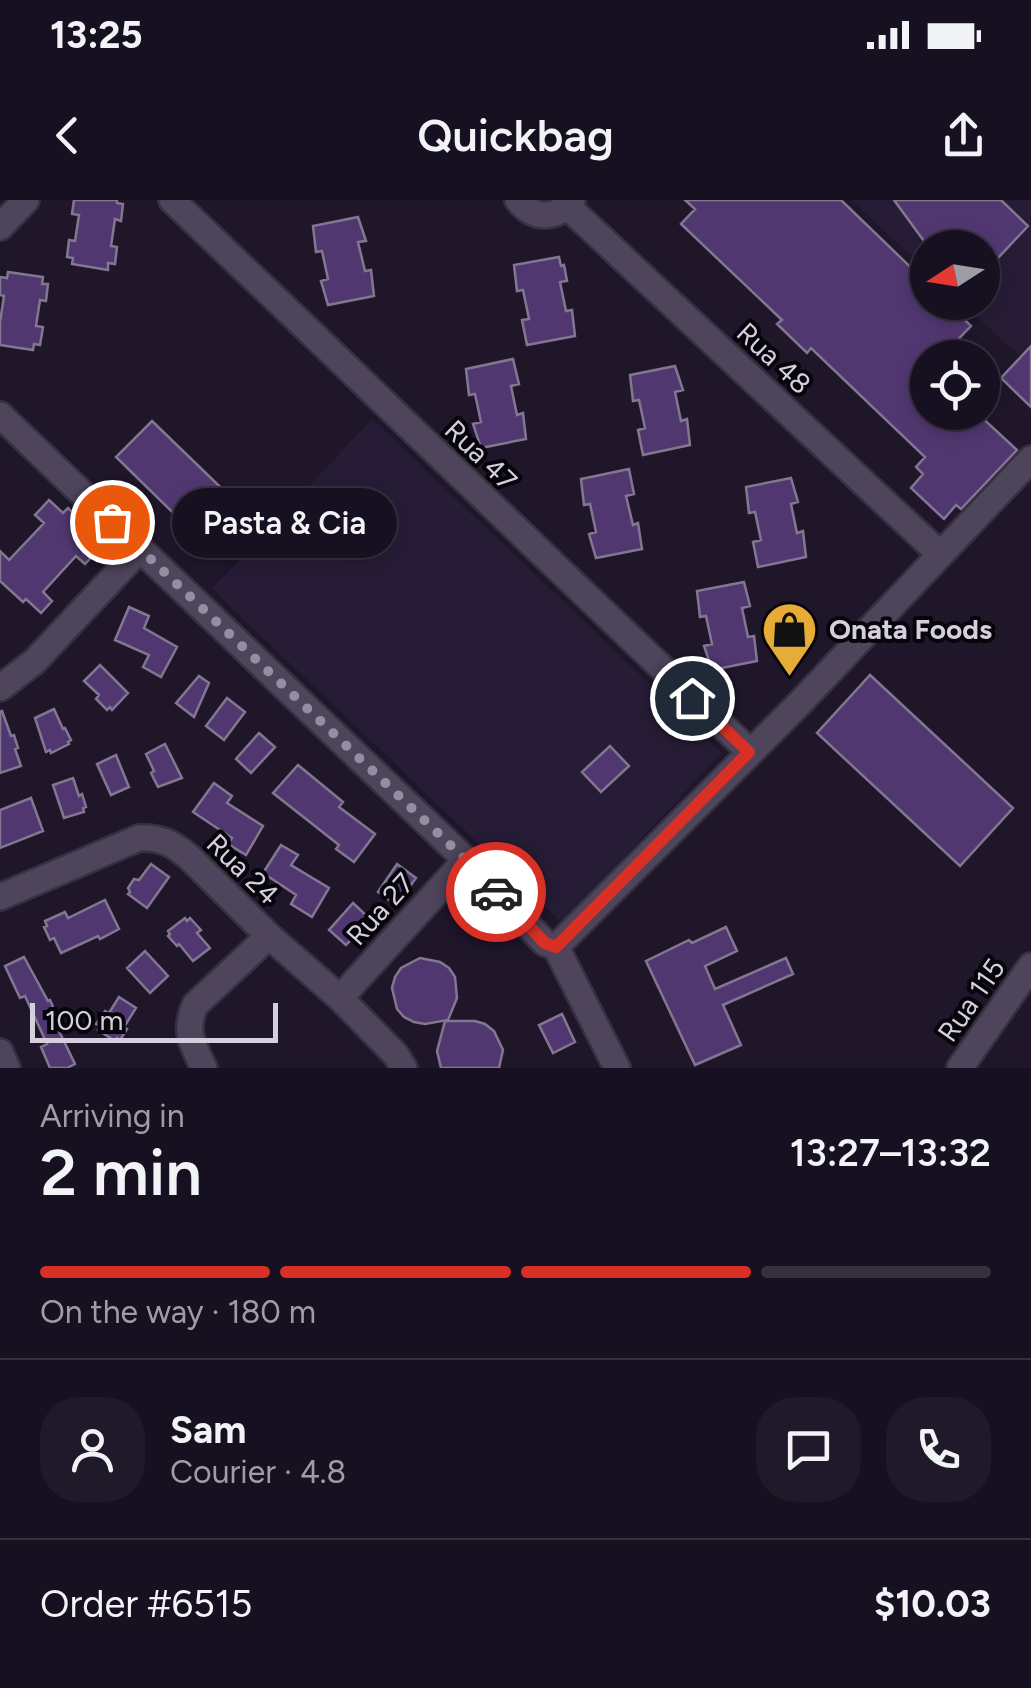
<!DOCTYPE html>
<meta charset="utf-8">
<style>
:root{--surface:#171020;--page:#201929;--text:#f1f3f6;--muted:#9e9da5;--line:#36303e;--accent:#d93025}
body{margin:0;font-family:Figtree,sans-serif;background:var(--page);color:var(--text);height:100vh;display:flex;flex-direction:column;font-size:38px;white-space:nowrap}
*{box-sizing:border-box;margin:0}
p{font-size:32px;color:var(--muted)}
.icon{flex:none;width:55px;height:55px;fill:none;stroke:currentColor;stroke-width:2;stroke-linecap:round;stroke-linejoin:round}
.map{position:relative;height:868px;overflow:hidden}
.side{display:flex;flex-direction:column;background:var(--surface);flex:1}
.side>*{flex:none}
.needle{width:65px;rotate:258deg}
.controls{position:absolute;left:910px;top:30px;display:grid;gap:20px}
.controls a{display:grid;place-items:center;width:90px;height:90px;border-radius:50%;background:var(--surface);box-shadow:0 5px 15px #0003,0 0 0 2px var(--line);font-size:50px}
.scale{position:absolute;left:30px;bottom:25px;width:248px;box-sizing:border-box;padding-left:10px;border:5px solid #d5cfdd;border-top:0;font-size:28px;line-height:35px;white-space:nowrap;color:#d5cfdd;-webkit-text-stroke:8px #07050c;paint-order:stroke}
.pin{position:absolute;display:grid;place-items:center;width:85px;height:85px;color:#fff;margin:-42px;border:5px solid #fff;border-radius:50%;box-shadow:0 2px 10px #0007}
.courier{position:absolute;display:grid;place-items:center;width:100px;height:100px;margin:-50px;border:8px solid #d93025;border-radius:50%;background:#fff;color:#222;box-shadow:0 2px 12px #0007}
.bubble{position:absolute;height:70px;border-radius:35px;background:var(--surface);box-shadow:0 5px 15px #0003,0 0 0 2px var(--line);font-size:32px;font-weight:600;line-height:70px;text-align:center}
.summary em{font-style:normal;font-weight:600}
.summary div{display:flex;flex-direction:column-reverse}
.summary{display:flex;align-items:center;justify-content:space-between;height:170px;padding:0 40px}
h1{font-size:65px;font-weight:600;line-height:75px}
.bar{display:grid;grid-template-columns:repeat(4,1fr);gap:15px 10px;align-content:center;height:120px;padding:0 40px}
.bar i{height:12px;border-radius:8px;background:var(--line)}
.bar .current{background:var(--accent)}
.bar p{grid-column:span 4}
.line{display:flex;align-items:center;gap:25px;padding:0 40px;border-top:2px solid var(--line)}
.line div{flex:1}
.round{display:grid;place-items:center;flex:none;width:105px;height:105px;border-radius:40px;background:var(--page)}
.status{display:flex;justify-content:space-between;align-items:center;height:70px;padding:0 50px;background:var(--surface);direction:ltr}
.status svg{height:28px;fill:currentColor}
header{display:flex;justify-content:space-between;align-items:center;height:130px;padding:0 40px;background:var(--surface);font-size:45px;font-weight:600}
.map>svg:first-child{display:block}
.built{fill:#271c36}
.building{fill:#513770;stroke:#827791;stroke-width:2.5}
.lines{fill:none;stroke-linecap:round;stroke-linejoin:round}
.minor-casing{stroke:#36303f;stroke-width:30}
.minor{stroke:#4e445b;stroke-width:25}
.done{stroke:#958e9e;stroke-width:10;stroke-dasharray:0 18}
.route{stroke:#d93025;stroke-width:12}
.labels{text-anchor:middle;stroke-width:8;stroke-linejoin:round;paint-order:stroke}
.street-label{font-size:28px;fill:#d5cfdd;stroke:#07050c}
.poi-label{font-size:28px;font-weight:bold;fill:#d5cfdd;stroke:#07050c;text-anchor:start}
</style>
<div class="status"><b>13:25</b><svg viewBox="0 0 49 12"><path d="M0 12V9h3v3zM5 12V6h3v6zM10 12V3h3v9zM15 12V0h3v12zM26 1h20v11H26zM47 4h2v5h-2z"/></svg></div>
<header><svg class="icon" aria-label="back" viewBox="0 0 24 24"><path d="M15 5l-7 7 7 7"/></svg>Quickbag<svg class="icon" aria-label="share" viewBox="0 0 24 24"><path d="M12 15V3M7 8l5-5 5 5M5 13v7h14v-7"/></svg></header>
<div class="map">
<svg width="1031" height="868" viewBox="0 0 1031 868">
<rect width="100%" height="100%" fill="#1f162a"/>
<path class="built" d="M851,0h180v166l-69,-63 20,-1v-54h-54l-1,22z
M372,219l350,334 -160,170 -350,-334z"/>
<path class="building" d="M74,0h43v3l6,1 -2,17 -6,-2 -4,27 6,1 -2,17 -7,-1v7l-36,-6 1,-6 -6,-1 2,-17 6,1 4,-26 -7,-1z
M685,0h156l87,84v18h19l24,24 -31,32h-12v54h16l11,12 10,-12h11l41,38 -56,59 -5,-4 -12,14 -33,-31 12,-14 -7,-7 9,-10 -114,-109 -4,5 -30,-29 5,-4 -101,-96 14,-15z
M894,0h107l27,26 -46,49v-27h-53z
M358,17l8,24 -8,1 7,29 6,-1 3,26 -46,9 -7,-24 7,-2 -6,-28 -6,1 -3,-26z
M559,57l2,9 3,-1 3,16 -7,1 6,29 6,-1 3,26 -48,9 -5,-25 7,-1 -6,-29 -6,1 -3,-26z
M8,72l35,5 -1,7h6l-2,17 -6,-1 -4,26 7,1 -3,18 -6,-1 -1,6 -33,-5v-23l4,-26 -4,-1v-18l7,1z
M1031,146v61l-30,-29z
M513,159l6,25 -8,2 6,29 6,-2 3,26 -45,9 -8,-24 8,-2 -6,-28 -6,1 -3,-26z
M675,166l8,24 -8,2 6,29 6,-2 3,26 -47,10 -5,-25 7,-2 -6,-28 -6,1 -3,-26z
M152,221l90,87 -36,37 -90,-88z
M629,269l5,25 -8,2 7,29 5,-2 4,26 -46,9 -7,-24 7,-2 -6,-28 -6,1 -3,-26z
M791,278l7,24 -7,2 6,29 6,-2 3,26 -48,10 -5,-25 8,-2 -6,-28 -6,1 -3,-26z
M49,300l14,13 5,-5 23,22 -5,5 14,13 -15,16 -9,-8 -33,36 9,9 -11,12 -15,-14 -3,3 -23,-21v-30l9,9 35,-37 -9,-8z
M744,382l6,24 -8,2 6,29 6,-1 3,25 -45,9 -8,-24 8,-2 -6,-28 -6,1 -3,-26z
M129,407l20,9 -5,12 33,19 -16,30 -18,-10 6,-12 -34,-15z
M100,465l28,28 -16,17 -2,-3 -3,3 -11,-11 3,-4 -15,-14z
M870,475l143,133 -53,58 -143,-133z
M199,476l10,7 -15,34 -18,-14z
M227,498l18,14 -21,28 -18,-14z
M54,509l9,20 2,-1 6,12 -3,2 1,2 -18,9 -1,-3 -4,2 -11,-34z
M2,511l9,25 3,-1 4,13 -3,1 6,17 -21,7v-61z
M259,533l16,14 -24,26 -15,-14z
M165,544l17,34 -24,9 -7,-14 3,-2 -8,-17z
M610,546l19,20 -28,26 -19,-20z
M116,555l13,32 -18,8 -14,-31z
M298,565l45,37 -4,5 36,27 -21,28 -18,-13 3,-4 -66,-52z
M73,578l6,18 3,-2 4,13 -3,1 1,4 -20,6 -11,-33z
M214,583l18,13 -5,7 36,23 -17,29 -18,-11 4,-6 -39,-26z
M31,598l12,33 -43,17v-38z
M281,645l17,10 -7,10 38,23 -17,29 -21,-13 5,-9 -33,-22z
M151,664l18,13 -22,31 -19,-14 2,-2 -2,-4 6,-9 5,1z
M397,664l19,14 -20,27 -18,-13z
M105,700l14,29 -19,10 -2,-3 -37,17 -7,-15 -4,2 -6,-13 3,-1 -2,-5 20,-9 3,6z
M353,703l17,16 -24,26 -17,-15z
M185,718l2,3 3,-3 11,12 -4,3 13,15 -17,13 -14,-17 -2,2 -9,-10 2,-2 -2,-3z
M726,727l11,24 -32,15 10,23 71,-31 7,16 -70,31 18,40 -46,20 -49,-104 43,-21 3,3z
M145,751l23,25 -18,17 -23,-25z
M24,757l24,44 2,-1 14,31 -4,2 15,31 -8,4h-17l-9,-21 6,-3 -22,-48 -5,2 -15,-32z
M420,758l20,4 9,6 6,9 2,21 -9,22 -23,4 -11,-2 -10,-5 -7,-8 -5,-21 3,-11 6,-9z
M119,797l17,11 -12,19 3,2 -7,11 -3,-2 -2,3 -17,-11 2,-4 -4,-2 9,-13 4,2z
M562,814l13,28 -22,11 -14,-28z
M445,821h30l10,3 9,7 9,19 -4,18h-58l-4,-17z"/>
<g class="lines">
<defs>
<path id="minor" d="M172,0l577,551
M518,0c16,20 38,20 54,0
M567,6l373,348
M0,27l26,-27
M0,215l466,445 79,83 11,4 61,121
M0,488l35,-27 105,-112
M0,697l139,-59c22,-1 33,5 50,19l80,79 71,62 56,57 8,13
M556,747l241,-241 234,-247
M340,798l126,-138
M0,852l7,16
M204,868c-12,-24 -20,-37 -9,-63l74,-69
M960,868l71,-102"/>
</defs>
<use href="#minor" class="minor-casing"/>
<use href="#minor" class="minor"/>
</g>
<g class="lines">
<path class="done" d="M112,322l354,338 30,32"/>
<path class="route" d="M496,692l49,51 11,4 193,-195 -57,-54"/>
</g>
<defs>
<symbol id="shop-pin" viewBox="-11 -11 22 30"><path d="M0 17L-7.5 6A9.5 9.5 0 1 1 7.5 6Z" fill="#e7ac36" stroke="#07050c"/><path d="M-5-2.5h2.3a2.7 3.5 0 0 1 5.4 0H5L5.5 6h-11ZM-1.5-2.5h3a1.5 2.3 0 0 0-3 0Z" fill="#111"/></symbol>
</defs>
<g fill-rule="evenodd">
<use href="#shop-pin" x="758" y="398" width="63" height="86"/>
</g>
<g class="labels">
<g class="street-label">
<text transform="translate(774 158) rotate(43)" y="10">Rua 48</text>
<text transform="translate(481 255) rotate(44)" y="10">Rua 47</text>
<text transform="translate(243 669) rotate(44)" y="10">Rua 24</text>
<text transform="translate(380 709) rotate(-48)" y="10">Rua 27</text>
<text transform="translate(971 800) rotate(-55)" y="10">Rua 115</text>
</g>
<g class="poi-label">
<text x="829" y="439">Onata Foods</text>
</g>
</g>
</svg>
<div class="controls">
<a><svg class="needle" viewBox="-14 -14 28 28"><path d="M0-13l5 13h-10z" fill="#e53935"/><path d="M0 13l5-13h-10z" fill="#9e9da5"/></svg></a>
<a><svg class="icon" aria-label="locate" viewBox="0 0 24 24"><circle cx="12" cy="12" r="6"/><path d="M12 2v4M12 18v4M2 12h4M18 12h4"/></svg></a>
</div>
<div class="scale">100 m</div>
<div class="pin" style="left:112px;top:322px;background:#ea580c"><svg class="icon" aria-label="bag" viewBox="0 0 24 24"><path d="M5 8h14l-1 12H6zM9 8a3 3 0 0 1 6 0"/></svg></div>
<div class="pin" style="left:692px;top:498px;background:#1f2937"><svg class="icon" aria-label="home" viewBox="0 0 24 24"><path d="M3 11l9-7 9 7M6 9v11h12V9"/></svg></div>
<div class="courier" style="left:496px;top:692px"><svg class="icon" aria-label="car" viewBox="0 0 24 24"><path d="M5 17H2v-5l4-1 3-4h7l3 4 3 1v5h-3M9 17h6M6 11h13"/><circle cx="7" cy="17" r="2"/><circle cx="17" cy="17" r="2"/></svg></div>
<div class="bubble" style="left:172px;top:288px;width:225px">Pasta &amp; Cia</div>
</div>
<section class="side">
<div class="summary"><div><h1>2 min</h1><p>Arriving in</p></div><em>13:27–13:32</em></div>
<div class="bar"><i class="current"></i><i class="current"></i><i class="current"></i><i></i><p>On the way · 180 m</p></div>
<div class="line" style="height:180px"><a class="round"><svg class="icon" aria-label="person" viewBox="0 0 24 24"><circle cx="12" cy="8" r="4"/><path d="M4 21q1-7 8-7t8 7"/></svg></a><div><b>Sam</b><p>Courier · 4.8</p></div><a class="round"><svg class="icon" aria-label="chat" viewBox="0 0 24 24"><path d="M4 5h16v11H9l-5 4z"/></svg></a><a class="round"><svg class="icon" aria-label="phone" viewBox="0 0 24 24"><path d="M5 4h4l2 5-3 2q2 4 5 5l2-3 5 2v4C11 20 4 13 5 4z"/></svg></a></div>
<div class="line" style="height:130px"><div>Order #6515</div><b>$10.03</b></div>
</section>
